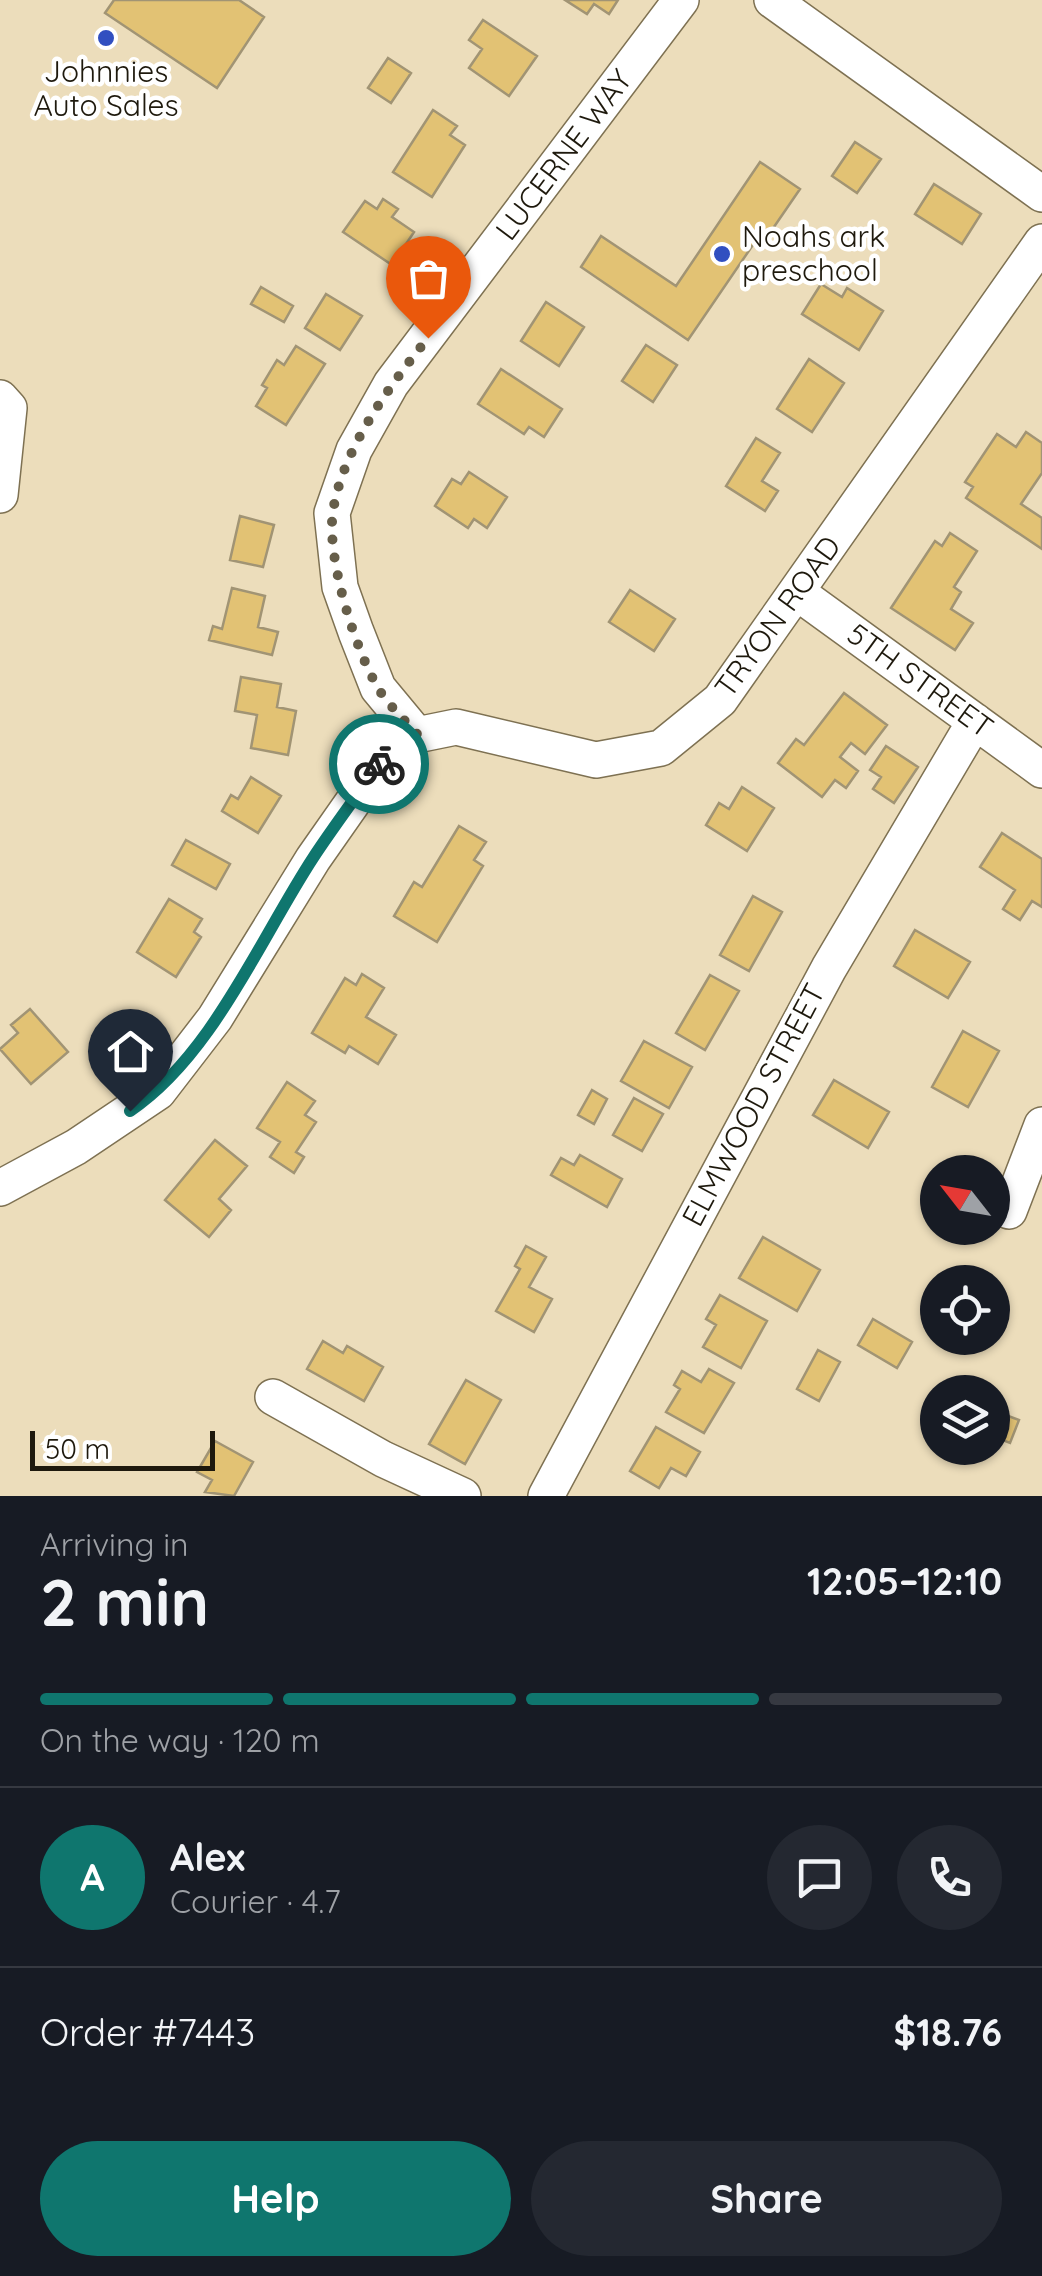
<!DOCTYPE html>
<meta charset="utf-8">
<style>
:root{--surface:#171b24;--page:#242831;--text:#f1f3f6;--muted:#9ea1a6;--line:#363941;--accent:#0f766e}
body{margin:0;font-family:Quicksand,sans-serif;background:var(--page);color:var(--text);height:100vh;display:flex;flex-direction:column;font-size:38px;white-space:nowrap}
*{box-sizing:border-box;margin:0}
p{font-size:32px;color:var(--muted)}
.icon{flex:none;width:55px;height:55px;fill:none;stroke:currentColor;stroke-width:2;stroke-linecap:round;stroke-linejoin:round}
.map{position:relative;height:1496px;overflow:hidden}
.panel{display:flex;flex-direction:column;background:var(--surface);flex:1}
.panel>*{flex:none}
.needle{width:65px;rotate:301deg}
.fabs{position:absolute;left:920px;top:1155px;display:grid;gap:20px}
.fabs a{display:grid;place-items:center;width:90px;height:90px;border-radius:50%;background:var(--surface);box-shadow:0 2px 8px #0004;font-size:50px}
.scale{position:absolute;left:30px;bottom:25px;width:185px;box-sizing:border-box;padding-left:10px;border:5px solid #1e190d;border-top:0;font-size:28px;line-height:35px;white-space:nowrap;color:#1e190d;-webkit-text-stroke:8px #fff;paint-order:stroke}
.pin{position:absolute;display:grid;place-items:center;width:85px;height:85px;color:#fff;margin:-102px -42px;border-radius:50% 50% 50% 0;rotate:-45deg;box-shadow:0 0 10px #0007}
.pin .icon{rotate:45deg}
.courier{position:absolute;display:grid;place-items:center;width:100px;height:100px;margin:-50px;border:8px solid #0f766e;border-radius:50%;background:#fff;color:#222;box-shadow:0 2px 12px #0007}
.headline em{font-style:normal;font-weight:700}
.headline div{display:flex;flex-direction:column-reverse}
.headline{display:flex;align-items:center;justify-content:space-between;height:170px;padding:0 40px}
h1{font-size:65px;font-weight:700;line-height:75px}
.bar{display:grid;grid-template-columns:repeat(4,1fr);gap:15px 10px;align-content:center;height:120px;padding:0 40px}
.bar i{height:12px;border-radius:8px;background:var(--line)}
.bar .active{background:var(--accent)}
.bar p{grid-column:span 4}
.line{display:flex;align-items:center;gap:25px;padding:0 40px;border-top:2px solid var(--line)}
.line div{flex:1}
.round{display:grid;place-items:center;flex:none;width:105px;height:105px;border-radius:52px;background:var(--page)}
.action{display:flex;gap:20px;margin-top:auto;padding:20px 40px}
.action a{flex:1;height:115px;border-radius:60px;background:var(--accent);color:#fff;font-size:40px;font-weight:700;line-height:115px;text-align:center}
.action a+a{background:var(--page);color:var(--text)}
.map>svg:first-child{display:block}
.building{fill:#e2c274;stroke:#a19474;stroke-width:2.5}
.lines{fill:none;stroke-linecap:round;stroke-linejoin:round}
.minor-casing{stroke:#7e7152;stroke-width:38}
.minor{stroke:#fff;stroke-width:35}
.done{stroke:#665e4a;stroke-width:10;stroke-dasharray:0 18}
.route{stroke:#0f766e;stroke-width:12}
.poi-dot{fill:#314fc0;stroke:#fff;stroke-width:4}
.labels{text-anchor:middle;stroke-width:9;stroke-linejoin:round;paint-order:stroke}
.poi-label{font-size:30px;fill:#1e190d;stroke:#fff}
.street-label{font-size:30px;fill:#1e190d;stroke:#fff}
</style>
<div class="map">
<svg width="1042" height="1496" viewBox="0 0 1042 1496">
<rect width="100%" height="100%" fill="#ecddbb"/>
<path class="building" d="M114,0h125l25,17 -47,71 -112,-75z
M565,0h53l-9,14 -15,-10 -7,10z
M483,20l54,36 -28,40 -40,-28 13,-19 -13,-9z
M388,58l23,15 -20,30 -23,-15z
M433,110l24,16 -7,9 15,10 -33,52 -39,-25z
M855,142l26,17 -24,34 -25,-17z
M760,162l40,27 -35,51 -6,-4 -71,104 -107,-73 20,-31 75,50z
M934,184l47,30 -19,30 -47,-30z
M383,199l15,10 -6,8 22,15 -22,33 -49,-33 22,-31 12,8z
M821,284l21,13 5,-9 36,23 -24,39 -57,-36z
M261,287l32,19 -9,16 -33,-18z
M326,294l36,22 -22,34 -35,-22z
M546,302l38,25 -25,39 -38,-25z
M646,345l31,20 -24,37 -31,-21z
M296,346l29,18 -39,61 -30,-19 11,-18 -5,-3 15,-25 7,5z
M809,359l35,24 -32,49 -35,-23z
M501,369l61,40 -18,28 -15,-10 -5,7 -46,-30z
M1026,432l16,11v30l-21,31 21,14v31l-76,-51 7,-11 -8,-5 32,-48 19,13z
M756,438l24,15 -18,28 16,10 -13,20 -39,-25z
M469,472l38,25 -20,31 -13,-9 -6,9 -33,-22 17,-27 9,5z
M240,516l34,9 -11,42 -33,-7z
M950,533l27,18 -23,36 7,5 -10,17 22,14 -18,27 -64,-42 44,-67 7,5z
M232,588l33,8 -7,31 20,5 -6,23 -63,-15 4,-14 9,3z
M630,590l45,29 -21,32 -45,-29z
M241,677l40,7 -4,23 19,4 -8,44 -37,-7 6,-33 -22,-4z
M844,693l43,32 -22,29 -14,-11 -11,14 18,14 -12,17 -11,-8 -13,17 -44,-34 18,-24 8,6z
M886,746l32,21 -24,36 -21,-14 8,-12 -11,-7z
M251,777l30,19 -23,37 -36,-22 9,-16 7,4z
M742,787l32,21 -27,43 -41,-26 13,-22 10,6z
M459,826l27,16 -12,18 9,6 -46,76 -43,-26 20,-34 8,5z
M1002,833l40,26v48l-10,-6 -12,19 -17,-11 12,-19 -35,-23z
M186,840l44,24 -14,25 -44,-24z
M753,896l29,16 -33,59 -29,-16z
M169,899l33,20 -8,13 7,5 -25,40 -39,-25z
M915,930l55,32 -22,36 -54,-32z
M362,974l22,14 -18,29 30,18 -18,29 -29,-18 -4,7 -33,-20 33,-55 11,7z
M710,975l29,16 -34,59 -29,-17z
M30,1009l38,43 -37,32 -31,-35 18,-16 -7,-8z
M963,1031l36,20 -31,56 -36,-20z
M644,1041l48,26 -23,41 -48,-27z
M834,1080l55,32 -21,36 -55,-33z
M287,1082l28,19 -10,14 11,7 -20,30 8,5 -10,16 -24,-16 10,-15 -23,-14z
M592,1090l15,9 -13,25 -16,-9z
M634,1098l29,16 -21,37 -29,-16z
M215,1140l32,26 -28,33 12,11 -22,27 -44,-37z
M580,1155l42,24 -15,28 -56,-32 10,-17 13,7z
M763,1237l57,33 -23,41 -58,-33z
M526,1246l20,11 -17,30 23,12 -18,33 -38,-21 24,-42 -5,-3z
M720,1295l47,26 -26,47 -38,-21 13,-22 -10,-6z
M873,1319l39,23 -15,26 -39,-23z
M323,1341l20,12 4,-7 36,21 -19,34 -57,-32z
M818,1350l22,12 -21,39 -22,-12z
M709,1369l25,14 -30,50 -38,-21 14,-23 -6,-4 8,-14 19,11z
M466,1380l35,20 -36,64 -36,-20z
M992,1410l27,10 -9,23 -18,-7z
M656,1427l44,25 -14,24 -15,-8 -12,20 -29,-17z
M215,1441l38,21 -19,34 -29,-4 7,-12 -15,-8z"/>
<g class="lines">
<defs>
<path id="minor" d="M772,0l270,194
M0,398l9,10 -9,87
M798,593l244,177
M417,735l-39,-47 -22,-56 -16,-45 -8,-74 22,-63 37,-66 290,-384
M0,1188l76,-41 82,-55 57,-74 98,-159 84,-120 59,-12 140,33 65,-12 59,-48 322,-458
M1009,1211l33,-86
M273,1397l110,62 80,37
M546,1496l283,-528 146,-247"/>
</defs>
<use href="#minor" class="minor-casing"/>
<use href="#minor" class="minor"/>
</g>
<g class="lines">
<path class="done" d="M379,764l18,-25 21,-4c-13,-15 -30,-30 -40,-47 -23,-39 -52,-131 -45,-177 10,-63 56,-124 95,-173"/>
<path class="route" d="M130,1111c82,-55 130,-172 183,-253 21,-32 44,-62 66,-94"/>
</g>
<g class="poi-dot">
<circle cx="106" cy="38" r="10"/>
<circle cx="722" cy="254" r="10"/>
</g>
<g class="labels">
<g class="poi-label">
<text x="106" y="82">Johnnies<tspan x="106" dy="34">Auto Sales</tspan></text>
<text x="742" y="247" text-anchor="start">Noahs ark<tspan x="742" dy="34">preschool</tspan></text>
</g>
<g class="street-label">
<text transform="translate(564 155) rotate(-53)" y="10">LUCERNE WAY</text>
<text transform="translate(778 617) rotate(-54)" y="10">TRYON ROAD</text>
<text transform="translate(920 681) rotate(36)" y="10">5TH STREET</text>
<text transform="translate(754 1105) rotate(-62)" y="10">ELMWOOD STREET</text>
</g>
</g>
</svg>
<div class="fabs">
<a><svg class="needle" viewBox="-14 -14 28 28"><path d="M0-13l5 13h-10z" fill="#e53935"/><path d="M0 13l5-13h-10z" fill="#9ea1a6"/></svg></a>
<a><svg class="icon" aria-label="locate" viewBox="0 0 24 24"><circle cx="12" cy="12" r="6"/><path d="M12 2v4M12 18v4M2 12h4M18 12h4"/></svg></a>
<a><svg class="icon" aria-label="layers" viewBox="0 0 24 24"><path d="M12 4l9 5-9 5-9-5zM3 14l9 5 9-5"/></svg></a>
</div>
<div class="scale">50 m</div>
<div class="pin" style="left:428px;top:338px;background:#ea580c"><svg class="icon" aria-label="bag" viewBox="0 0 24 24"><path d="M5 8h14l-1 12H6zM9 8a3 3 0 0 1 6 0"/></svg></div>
<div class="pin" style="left:130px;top:1111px;background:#1f2937"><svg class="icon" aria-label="home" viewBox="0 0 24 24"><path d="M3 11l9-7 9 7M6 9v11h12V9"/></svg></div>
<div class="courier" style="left:379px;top:764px"><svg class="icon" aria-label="bike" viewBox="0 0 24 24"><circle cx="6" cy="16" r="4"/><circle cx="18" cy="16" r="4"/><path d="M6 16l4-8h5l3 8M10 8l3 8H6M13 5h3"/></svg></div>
</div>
<section class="panel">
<div class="headline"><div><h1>2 min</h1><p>Arriving in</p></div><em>12:05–12:10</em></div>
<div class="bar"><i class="active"></i><i class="active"></i><i class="active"></i><i></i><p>On the way · 120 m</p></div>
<div class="line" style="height:180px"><b class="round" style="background:var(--accent);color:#fff">A</b><div><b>Alex</b><p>Courier · 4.7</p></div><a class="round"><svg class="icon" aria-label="chat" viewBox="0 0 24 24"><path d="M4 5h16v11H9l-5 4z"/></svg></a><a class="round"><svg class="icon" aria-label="phone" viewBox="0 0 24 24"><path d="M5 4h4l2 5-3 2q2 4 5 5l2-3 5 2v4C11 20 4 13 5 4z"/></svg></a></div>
<div class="line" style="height:130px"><div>Order #7443</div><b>$18.76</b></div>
<div class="action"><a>Help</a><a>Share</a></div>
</section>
